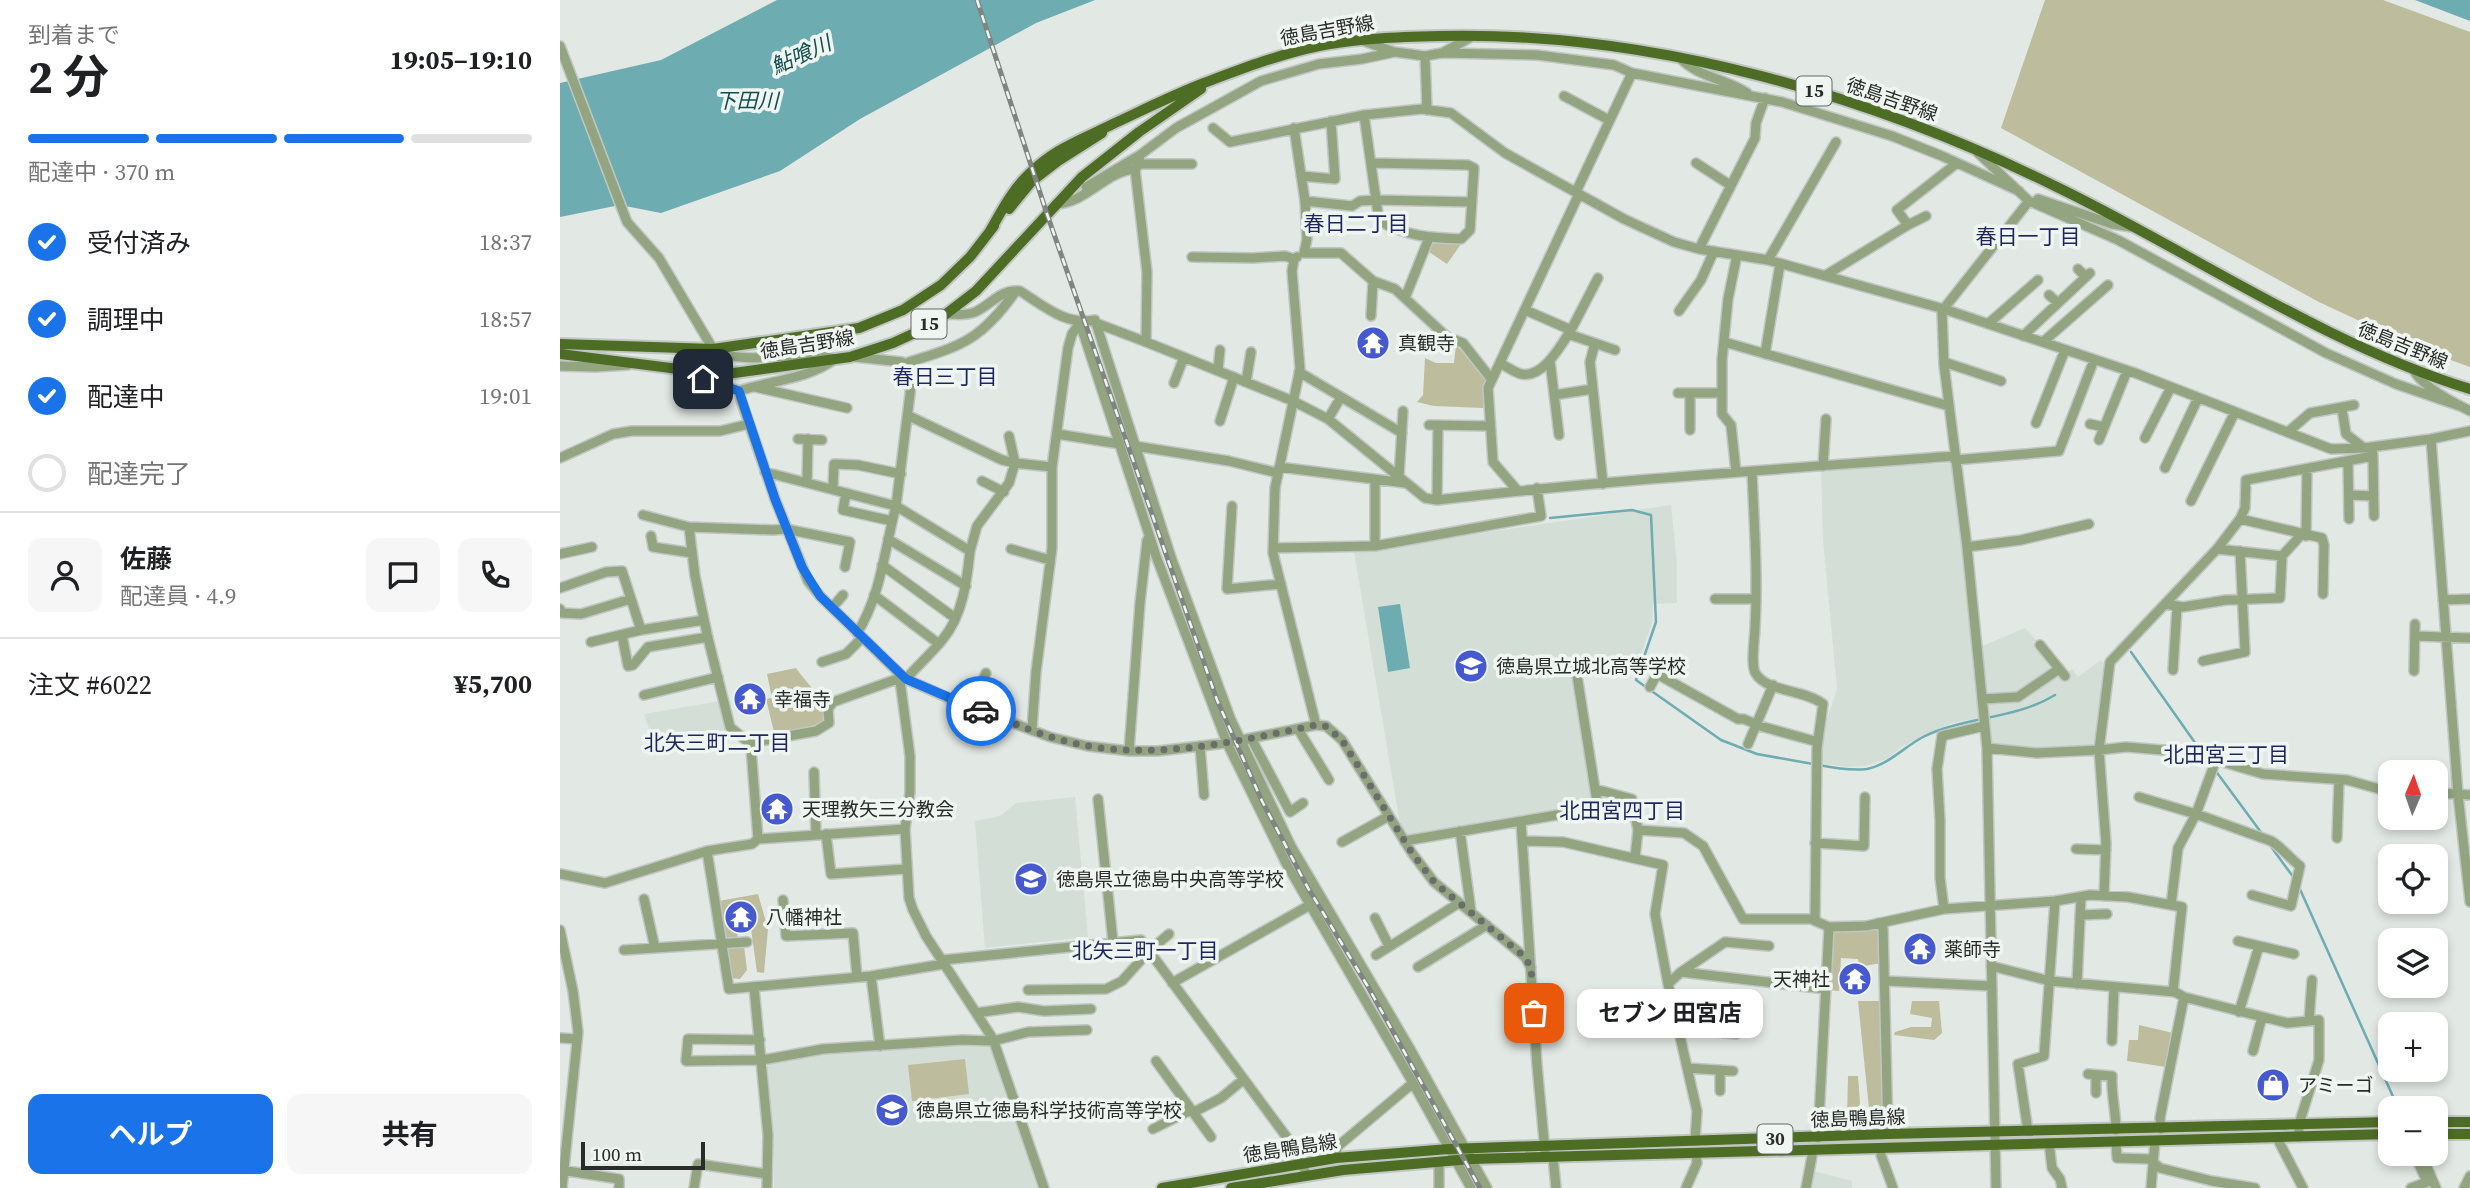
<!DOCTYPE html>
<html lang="ja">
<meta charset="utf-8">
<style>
:root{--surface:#fff;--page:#f6f6f6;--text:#202124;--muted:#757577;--line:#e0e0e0;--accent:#1a73e8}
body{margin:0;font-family:"Source Serif 4","Noto Sans JP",serif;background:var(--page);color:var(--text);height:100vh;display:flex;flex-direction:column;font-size:26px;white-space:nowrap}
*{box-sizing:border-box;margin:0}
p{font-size:23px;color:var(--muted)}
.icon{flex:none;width:38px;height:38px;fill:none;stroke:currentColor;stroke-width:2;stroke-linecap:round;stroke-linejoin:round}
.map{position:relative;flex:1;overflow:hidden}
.panel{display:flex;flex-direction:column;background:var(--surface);width:560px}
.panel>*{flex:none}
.needle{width:46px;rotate:2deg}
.buttons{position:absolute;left:1818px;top:760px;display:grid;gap:14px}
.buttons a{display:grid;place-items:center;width:70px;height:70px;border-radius:14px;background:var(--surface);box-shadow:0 4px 10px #0003;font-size:35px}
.scale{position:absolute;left:21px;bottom:18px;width:124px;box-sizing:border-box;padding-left:7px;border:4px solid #292c2a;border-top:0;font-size:19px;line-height:24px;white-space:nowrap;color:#292c2a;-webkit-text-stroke:5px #eff6f1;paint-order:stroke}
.pin{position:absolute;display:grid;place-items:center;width:60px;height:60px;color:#fff;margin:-30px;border-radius:14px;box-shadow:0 4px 10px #0006}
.courier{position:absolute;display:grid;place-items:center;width:70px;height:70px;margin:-35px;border:5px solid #1a73e8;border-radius:50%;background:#fff;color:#222;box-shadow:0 2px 9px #0007}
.bubble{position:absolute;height:49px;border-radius:14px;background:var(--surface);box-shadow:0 4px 10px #0003;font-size:23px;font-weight:700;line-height:49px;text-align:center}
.head em{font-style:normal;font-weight:700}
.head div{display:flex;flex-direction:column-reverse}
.head{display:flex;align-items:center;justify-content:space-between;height:119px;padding:0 28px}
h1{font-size:46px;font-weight:700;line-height:52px}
.bar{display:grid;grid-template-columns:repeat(4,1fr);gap:10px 7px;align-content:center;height:84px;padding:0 28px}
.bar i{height:9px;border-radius:5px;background:var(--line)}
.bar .active{background:var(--accent)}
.bar p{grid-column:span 4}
.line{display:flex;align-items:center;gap:18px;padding:0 28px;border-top:2px solid var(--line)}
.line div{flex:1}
.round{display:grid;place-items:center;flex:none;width:74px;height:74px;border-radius:14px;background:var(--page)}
ol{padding:0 28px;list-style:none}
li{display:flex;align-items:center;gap:21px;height:77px}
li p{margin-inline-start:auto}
li .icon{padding:7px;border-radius:50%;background:var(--accent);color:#fff;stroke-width:4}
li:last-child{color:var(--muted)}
li i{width:38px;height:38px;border:4px solid var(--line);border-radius:50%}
.primary-button{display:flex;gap:14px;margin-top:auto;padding:14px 28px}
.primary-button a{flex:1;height:80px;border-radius:14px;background:var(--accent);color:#fff;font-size:28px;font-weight:700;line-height:80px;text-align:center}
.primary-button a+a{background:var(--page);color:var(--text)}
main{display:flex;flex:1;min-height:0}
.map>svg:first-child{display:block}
.built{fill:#d3dfd6}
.green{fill:#bdbc9c}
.water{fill:#6dacb0}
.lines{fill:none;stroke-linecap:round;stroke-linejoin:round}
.stream{stroke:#6dacb0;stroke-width:2.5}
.minor-casing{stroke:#c1c6c3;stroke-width:12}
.major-casing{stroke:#c1c6c3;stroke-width:14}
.minor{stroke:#92a580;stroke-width:9}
.major{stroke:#4d6c24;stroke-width:10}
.rail-casing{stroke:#818582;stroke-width:5}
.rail{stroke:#eff6f1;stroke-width:2.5;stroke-dasharray:8;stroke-linecap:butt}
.done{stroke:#6a6e6b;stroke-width:7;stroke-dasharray:0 12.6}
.route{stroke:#1a73e8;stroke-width:9}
.labels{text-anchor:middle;stroke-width:7;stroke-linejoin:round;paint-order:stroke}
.shield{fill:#eff6f1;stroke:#646966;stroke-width:2}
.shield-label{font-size:18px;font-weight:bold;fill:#292c2a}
.street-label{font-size:19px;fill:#292c2a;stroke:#eff6f1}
.poi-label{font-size:19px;fill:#292c2a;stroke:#eff6f1;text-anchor:start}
.water-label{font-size:21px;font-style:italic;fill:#144d50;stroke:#eff6f1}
.neighbourhood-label{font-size:21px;fill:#1d265e;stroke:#eff6f1}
</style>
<main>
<section class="panel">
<div class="head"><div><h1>2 分</h1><p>到着まで</p></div><em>19:05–19:10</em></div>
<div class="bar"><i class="active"></i><i class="active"></i><i class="active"></i><i></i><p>配達中 · 370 m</p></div>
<ol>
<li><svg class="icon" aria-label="check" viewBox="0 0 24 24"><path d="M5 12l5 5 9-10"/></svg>受付済み<p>18:37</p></li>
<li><svg class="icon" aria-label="check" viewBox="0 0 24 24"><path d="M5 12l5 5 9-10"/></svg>調理中<p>18:57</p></li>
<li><svg class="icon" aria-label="check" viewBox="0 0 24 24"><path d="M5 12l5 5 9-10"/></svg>配達中<p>19:01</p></li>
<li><i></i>配達完了</li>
</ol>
<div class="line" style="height:126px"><a class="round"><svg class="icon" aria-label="person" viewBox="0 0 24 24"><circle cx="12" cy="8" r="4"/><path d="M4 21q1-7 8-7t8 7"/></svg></a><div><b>佐藤</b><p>配達員 · 4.9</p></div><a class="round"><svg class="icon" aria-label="chat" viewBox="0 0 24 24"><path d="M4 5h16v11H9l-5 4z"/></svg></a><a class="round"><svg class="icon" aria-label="phone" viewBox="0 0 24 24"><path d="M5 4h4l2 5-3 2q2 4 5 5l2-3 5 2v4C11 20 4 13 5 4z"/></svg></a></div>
<div class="line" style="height:91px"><div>注文 #6022</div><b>¥5,700</b></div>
<div class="primary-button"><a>ヘルプ</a><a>共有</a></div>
</section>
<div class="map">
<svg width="1910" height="1188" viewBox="0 0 1910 1188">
<rect width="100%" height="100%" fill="#e2e8e4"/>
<path class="built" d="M1392,463l21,187 52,-22 41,46 6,-5 6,8 23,-17 6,10 -11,79 -107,-1 -2,-31 -35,6 -49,23 -16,13 -23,7 -17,1 -28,-4 8,-44 10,-30 -14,-149 -2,-71z
M1111,505l6,58v40l-24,1 -1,20 -13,35 -8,14 -64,-17 28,147 -189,32 -7,-16 -45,-267z
M160,701l8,29 -73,16 -11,-32z
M515,797l13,140 -103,11 -10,-127 25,-5 16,-13z
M433,1042l45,146h-264v-29l-7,-98 64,-12z
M1254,1171l38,10v7h-43z"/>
<path class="green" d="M1485,0h338l87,32v335l-55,-20 -96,-45 -318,-174z
M887,241l14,3 -14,20 -18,-12 4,-10z
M896,345l33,35 -5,7 -1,21 -49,-2 -17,-4 6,-7 2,-37 11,5h18z
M236,668c11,16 36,37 26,57l-47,11 -9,-37 6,-1 -5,-24z
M198,894l10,35 -4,44 -7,-1 -9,-65h-15l5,32h-11l-8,-38z
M1273,929h46l2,34 -22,4 -1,-8 -17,-1 -2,33 -12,-1z
M184,946l3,24 -7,9 -10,-1 -3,-30z
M1298,1001h24l2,118 -14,-1z
M1352,1001h27l3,32 -8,7 -40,-5 1,-3 16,-5h20l1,-9 -22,-4z
M1579,1025l34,8 -7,34 -39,-6 2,-21h9z
M405,1059l4,35 -57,7 -4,-36z
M1288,1076h10l2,27 -4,16 -9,-1z"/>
<path class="water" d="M217,0h318l-59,23 -176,96 -80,52 -119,42 -41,-8 -60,12v-134l101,-23z
M1855,0h55v21z
M840,604l10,64 -22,4 -10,-65z"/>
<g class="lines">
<path class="stream" d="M990,518l82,-8 19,5 5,107 -20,58 85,60 36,14 56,10
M1571,652l72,102
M1259,765c15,3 33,6 48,4 21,-4 37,-22 56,-32 42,-21 91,-17 132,-42
M1655,770l48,65
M1709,844l25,34
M1739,887l96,214"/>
<defs>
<path id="minor" d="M801,40l33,12
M0,46l67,176 32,36 54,91c31,19 83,0 119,9
M884,52l27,-15
M865,56l2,54
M1121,59c17,18 46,20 66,34
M1004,96l45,24
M1205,98l-9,25 -1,15 -56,111 69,11 176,49 191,64 196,76 33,-1 67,-9
M804,115l15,106c28,15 50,17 82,18l9,-9 4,-62 -6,-3 -97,-2
M653,128l17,14 134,-27 58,-6 29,4 54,40 119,66 50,23 25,7
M734,128l11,73 47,5 8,-5 16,-1 96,2
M1418,153l51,48 -87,110 2,54 23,182 20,201 9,440
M1136,163l34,22
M579,164h53
M741,176l34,3 -4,-58
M526,187l54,-32
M1016,192l56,-119
M1478,199l74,25 19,3
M745,201l2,38 -3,14h37l32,28 22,8 52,48 16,6 29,37
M1469,201l89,39 208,113 70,31 64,22
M496,204c30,-1 50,-33 79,-35
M1348,225l18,-9
M632,257l61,1 32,-2 9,3 3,-2
M734,259l-2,12 8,98 -25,119 -2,65 43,172
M1208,260l68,-118
M1518,269l8,8
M1266,275l82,-50 -11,-15 60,-47
M1489,295l9,8
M845,298l24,-60
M1119,311l22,-31 13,-29
M386,314c10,0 20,2 29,-2 16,-7 25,-23 45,-21 24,15 46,35 75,29l76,237 60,163 60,126 118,201 78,141
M811,316l2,-35
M520,323l76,233 71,187 59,120 127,220 58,105
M536,323l50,19
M1428,324l50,-44
M1011,330l27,-52
M1008,334l47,16
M1463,336l67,-63
M1164,342l225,64
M1483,342l65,-57
M1035,343l-5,19 13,122
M1205,354l15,-90
M295,357l47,5 10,16 -16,128 74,45 7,-25 32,-43 6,-20 37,4
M275,359c-28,21 -64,21 -96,32l2,9 34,99 33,82 12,15 79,77 7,6 56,25 88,33 37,9 42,5h29l69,-8 89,-18 10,1 16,14 70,113 22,29 91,75 6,11
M990,361l9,74
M349,362c56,-17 72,-23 107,-71
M1384,362l57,19
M940,363c7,4 14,9 21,11 22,5 40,-29 50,-44l-46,-20
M0,366l35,1 33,-2
M1853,369c7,16 41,34 57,42
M658,370l2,-20
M134,371l9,8 36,12
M739,372l103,61
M686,382l5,-30
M614,383l10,-26
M195,387l92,21
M1118,393h44
M1130,393v37
M994,395l39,-6
M1782,409l4,25 18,14
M349,416l93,44 13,3 -6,-27
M768,419l13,-22
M660,421l14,-44
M1476,423l29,-73
M1530,424l14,3
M869,425l61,1
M1728,432l22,-19 44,-8
M497,434l63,10
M1585,438l26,-51
M238,439l24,1
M1539,440l28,-69
M575,446l94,15 49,12
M1394,456c-172,13 -345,24 -517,44l-12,-2 -97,-79 -35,-18 -147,-59 1,-70 -12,-103 3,-3 2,-11 36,-27 85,-47 58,-17 43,-5 33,-7 30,4 17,-3 95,2 77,10 18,8 150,29 110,34 50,20 77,35
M1813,456l1,60
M0,458l53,-24 19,-3h88l29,-7
M1395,460l104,-9 35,-91
M1788,461l1,58
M1263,466l3,-47
M719,467l126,16
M1605,468l33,-70
M1192,471c2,51 6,104 3,156 0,11 -5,39 1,47 11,18 50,16 67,30l-6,44 -2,173
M205,472l131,34c-11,41 -15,90 -39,127
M1176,472l-5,-47 -9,-11v-54l6,-61 9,-44
M839,477l4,-66
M815,480v66
M422,481l22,11
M247,482l1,-43
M273,488l1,-24 24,1 43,9
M957,490l-24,-28 -5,-74 91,-194
M286,493l-3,17 49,11
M1789,495l24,1
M877,500l1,-75
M1631,501l44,-89
M672,506l-5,83 54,-5
M83,515l46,12 84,3 13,-1 64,13 -5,25
M1680,519l82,19 2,7 -1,49
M129,527l6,49 12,58 23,93 19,16 2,5 7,91
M91,536l2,11 39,6
M1746,536l1,-67
M328,539l78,47
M1407,547l54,-7 68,-16
M713,548l102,-2 166,-30 -4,-28
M451,549l39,11
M0,554l32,-7
M1722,556l20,-22
M322,565l73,53
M0,588l46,-16 16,-1 19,59 63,-10
M314,595l65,49
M1155,599h41
M1883,600l27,-1
M1605,604l18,3 43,-7 54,-2 2,-42 -65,-7
M272,608l11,-13
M0,609l2,4 19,1 50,-15
M62,635l6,31 5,-1 15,-18 60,-10
M1855,636l55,2
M31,642l50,-12
M1480,645l25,31
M1643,661l42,-9 -5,-101
M262,662l24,-8 16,-16
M1613,670l4,-63
M1854,671l1,-47
M339,673l11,83v36l-5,37 4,69 4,12 13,26 67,103 51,149
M346,679c12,-14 26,-26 37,-40 20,-24 24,-59 27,-88
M1090,687l7,-13 81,45h6l16,7 58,16
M84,695l74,-18
M1423,699l35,-2 41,-28
M412,707l14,-34
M472,729l4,-57 16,-124v-81l16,-119 4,-14 8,-11
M738,729l31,51
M691,738l39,74 13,-9
M189,743l67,-12 13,-8 -1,-14 5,-7 67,-24
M1188,744l25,-59
M640,746l4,49
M1427,748l49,5 63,-3 11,-88 107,-113 23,-30 5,-11 1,-28 127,-24 -1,-9
M569,751l11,-148 7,-62 2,-4
M254,772l2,63
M1035,789l37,10 6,31
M1876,793l22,1 -27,-355 39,-8
M1910,795l-12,-1 12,108
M1579,797l57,17 75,27c12,7 18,17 29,25l-9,40 -39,-11
M538,799l15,143
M961,822l16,243 8,86
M900,831l11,80
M266,834l5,40 75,-5
M1777,838l2,-58
M844,841l194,-33 -23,-145
M963,841l40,1 100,23 -8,49 13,70 29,127 -2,30
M782,842l47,-26
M1255,843l49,3 1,-49
M1516,849l30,1
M147,851l22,138 142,-13 73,-12
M1075,858l3,-28 46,3 19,13 40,73h68l18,8 37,-1 78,-17 111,-8 35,-6 38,2 54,10 -9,85
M0,874l45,9 102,-32 45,-7 6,-5 147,-10
M1544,896l2,-53 -7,-93 27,-3 48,4 42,9 47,14 84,6 43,12
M84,899l11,49
M223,900l3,36 67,-3 4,44
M1611,905l7,-57 18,-34 20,-54
M1384,909l-4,-31v-58l-3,-51 5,-33 42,-10
M1520,915l27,-1
M815,918l14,28
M1318,923l5,3 5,208
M0,930l13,61 5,41 -16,156
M1678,941l56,13
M64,950l123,-8
M816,955l83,-52
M382,960l199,-20 150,203 16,32
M1431,966l59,15 125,11 9,5 103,26 32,-3v40l-20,64v13
M858,967l69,-42
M1121,972l44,-30 44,4
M311,976l9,70
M1326,981l105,5
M612,983l138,-78
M1108,984l13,-12 145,17
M1517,984l4,-87
M194,987l14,148 -1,53
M468,990l78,-1 16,-8 27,-30 20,-17
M1110,996l61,9
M1679,1012l20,-66
M416,1013l42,-6 26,4 47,-2
M1749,1021l3,-41
M1118,1028l58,6
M1163,1033v-16
M0,1038l17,1
M200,1040l-72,-1 -2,22 76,-1 61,-11 139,-9 31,1 35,-9 59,-2
M1552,1041l2,-54
M1693,1051l9,-34
M596,1061l55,76
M1127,1068l46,3
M1160,1070v21
M1528,1074l24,2c-1,19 4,35 4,54
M1536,1093v-18
M634,1112l27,-14 23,-19
M593,1129l38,-19
M1601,1129l-1,-11 24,-121
M1468,1131l-10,-67 26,-8 11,-155
M1258,1138l11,-211
M1717,1138l26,50
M1556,1142l1,16 32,1 11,9 52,13 43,7
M1489,1143l3,25 8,11 2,9
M1321,1148v7l12,33
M1854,1153l13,29
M1861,1153l15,35
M993,1157l3,31
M776,1158l1,-11 76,-64
M879,1162v26
M1,1170l58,9v9
M134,1188l4,-24 69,10
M1126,1188l11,-25 -1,-9
M1246,1188l7,-37
M1591,1188l4,-47
M1851,1188l19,-7
M1904,1188l6,-12"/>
<path id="major" d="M449,209l23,-28 26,-20 44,-28
M430,231c11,-19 21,-39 36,-54 28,-29 55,-37 89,-54 30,-14 58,-28 89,-40 37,-14 76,-29 115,-37 40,-8 81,-9 121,-10 213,-5 434,60 623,154 136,67 262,154 407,199
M0,344l153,5 146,-21 44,-18 38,-25 29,-28 24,-31
M0,354l134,17 40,2 116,-16 43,-14 26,-12 27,-17 30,-23 106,-114 57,-45 62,-43
M1876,1122h34
M1876,1134h34
M602,1188l174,-30 113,-9 439,-15 502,-12
M671,1188l112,-18 128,-11 919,-25"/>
</defs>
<use href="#minor" class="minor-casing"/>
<use href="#major" class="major-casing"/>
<use href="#minor" class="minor"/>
<use href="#major" class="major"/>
<defs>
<path id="rail" d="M417,0l70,214 170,486 45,101 46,87 59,97 113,203"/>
</defs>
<use href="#rail" class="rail-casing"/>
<use href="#rail" class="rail"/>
</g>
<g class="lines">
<path class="done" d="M421,711c23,8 47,19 70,26 87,28 178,6 265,-12l9,1 17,14 70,113 22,29 91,75 6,11 3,45"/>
<path class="route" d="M143,379l36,12 36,108 27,68 18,29 86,83 75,32"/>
</g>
<defs>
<symbol id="temple-disc" viewBox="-11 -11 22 22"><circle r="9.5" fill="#4759ce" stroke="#eff6f1"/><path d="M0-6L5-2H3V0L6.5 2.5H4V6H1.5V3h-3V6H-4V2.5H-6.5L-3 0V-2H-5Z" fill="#fff"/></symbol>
<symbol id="school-disc" viewBox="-11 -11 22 22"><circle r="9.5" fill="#4759ce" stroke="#eff6f1"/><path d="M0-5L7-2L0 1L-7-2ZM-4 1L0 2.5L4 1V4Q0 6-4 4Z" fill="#fff"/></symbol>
<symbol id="shop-disc" viewBox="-11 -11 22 22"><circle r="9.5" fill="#4759ce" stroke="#eff6f1"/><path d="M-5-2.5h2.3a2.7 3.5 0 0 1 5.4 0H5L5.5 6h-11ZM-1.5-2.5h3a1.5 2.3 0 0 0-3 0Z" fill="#fff"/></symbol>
</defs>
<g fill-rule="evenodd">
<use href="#temple-disc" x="794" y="324" width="38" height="38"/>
<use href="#school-disc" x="892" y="647" width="38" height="38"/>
<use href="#temple-disc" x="171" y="680" width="38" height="38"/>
<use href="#temple-disc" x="198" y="790" width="38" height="38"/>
<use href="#school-disc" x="452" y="860" width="38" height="38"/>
<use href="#temple-disc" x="162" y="898" width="38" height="38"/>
<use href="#temple-disc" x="1341" y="930" width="38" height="38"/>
<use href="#temple-disc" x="1276" y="960" width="38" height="38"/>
<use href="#shop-disc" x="1694" y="1066" width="38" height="38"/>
<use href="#school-disc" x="313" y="1091" width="38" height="38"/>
</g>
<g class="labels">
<g class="shield">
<rect x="1236.5" y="76.5" width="35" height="29" rx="5"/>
<rect x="351.5" y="309.5" width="35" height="29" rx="5"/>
<rect x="1197.5" y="1124.5" width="35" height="29" rx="5"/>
</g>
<g class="shield-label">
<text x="1254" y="97">15</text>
<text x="369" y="330">15</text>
<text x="1215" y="1145">30</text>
</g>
<g class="street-label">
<text transform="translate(767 30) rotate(-10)" y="7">徳島吉野線</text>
<text transform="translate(1332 99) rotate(19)" y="7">徳島吉野線</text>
<text transform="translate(247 344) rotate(-9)" y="7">徳島吉野線</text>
<text transform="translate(1843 345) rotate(22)" y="7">徳島吉野線</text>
<text transform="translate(1298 1118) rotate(-2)" y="7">徳島鴨島線</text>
<text transform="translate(730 1148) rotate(-9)" y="7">徳島鴨島線</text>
</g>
<g class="poi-label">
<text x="838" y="350">真観寺</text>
<text x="936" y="673">徳島県立城北高等学校</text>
<text x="214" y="706">幸福寺</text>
<text x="242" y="816">天理教矢三分教会</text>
<text x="496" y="886">徳島県立徳島中央高等学校</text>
<text x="206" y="924">八幡神社</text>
<text x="1384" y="956">薬師寺</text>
<text x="1270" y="986" text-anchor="end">天神社</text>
<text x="1738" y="1092">アミーゴ</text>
<text x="356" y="1117">徳島県立徳島科学技術高等学校</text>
</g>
<g class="water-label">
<text transform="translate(241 55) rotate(-24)" y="7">鮎喰川</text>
<text x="187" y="108">下田川</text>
</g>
<g class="neighbourhood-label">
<text x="796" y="231">春日二丁目</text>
<text x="1468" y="244">春日一丁目</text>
<text x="385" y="384">春日三丁目</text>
<text x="157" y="750">北矢三町二丁目</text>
<text x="1666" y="762">北田宮三丁目</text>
<text x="1062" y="818">北田宮四丁目</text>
<text x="585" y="958">北矢三町一丁目</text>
</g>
</g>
</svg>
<div class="buttons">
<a><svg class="needle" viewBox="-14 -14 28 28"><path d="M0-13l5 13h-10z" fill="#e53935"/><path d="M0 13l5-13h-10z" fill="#757577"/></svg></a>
<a><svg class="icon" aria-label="locate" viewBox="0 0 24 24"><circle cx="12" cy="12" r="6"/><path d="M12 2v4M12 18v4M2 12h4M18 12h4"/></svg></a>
<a><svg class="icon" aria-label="layers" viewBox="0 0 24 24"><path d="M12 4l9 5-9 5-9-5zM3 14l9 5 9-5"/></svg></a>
<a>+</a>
<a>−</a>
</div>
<div class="scale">100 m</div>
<div class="pin" style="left:974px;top:1013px;background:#ea580c"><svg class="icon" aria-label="bag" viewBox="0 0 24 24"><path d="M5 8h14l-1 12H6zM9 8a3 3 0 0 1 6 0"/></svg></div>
<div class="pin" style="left:143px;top:379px;background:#1f2937"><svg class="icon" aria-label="home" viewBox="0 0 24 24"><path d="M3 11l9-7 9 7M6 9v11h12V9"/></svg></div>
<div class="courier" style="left:421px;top:711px"><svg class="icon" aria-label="car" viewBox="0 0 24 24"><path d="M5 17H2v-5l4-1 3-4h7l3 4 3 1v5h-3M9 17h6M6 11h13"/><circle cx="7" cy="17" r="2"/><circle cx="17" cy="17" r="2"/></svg></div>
<div class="bubble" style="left:1017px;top:989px;width:186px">セブン 田宮店</div>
</div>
</main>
